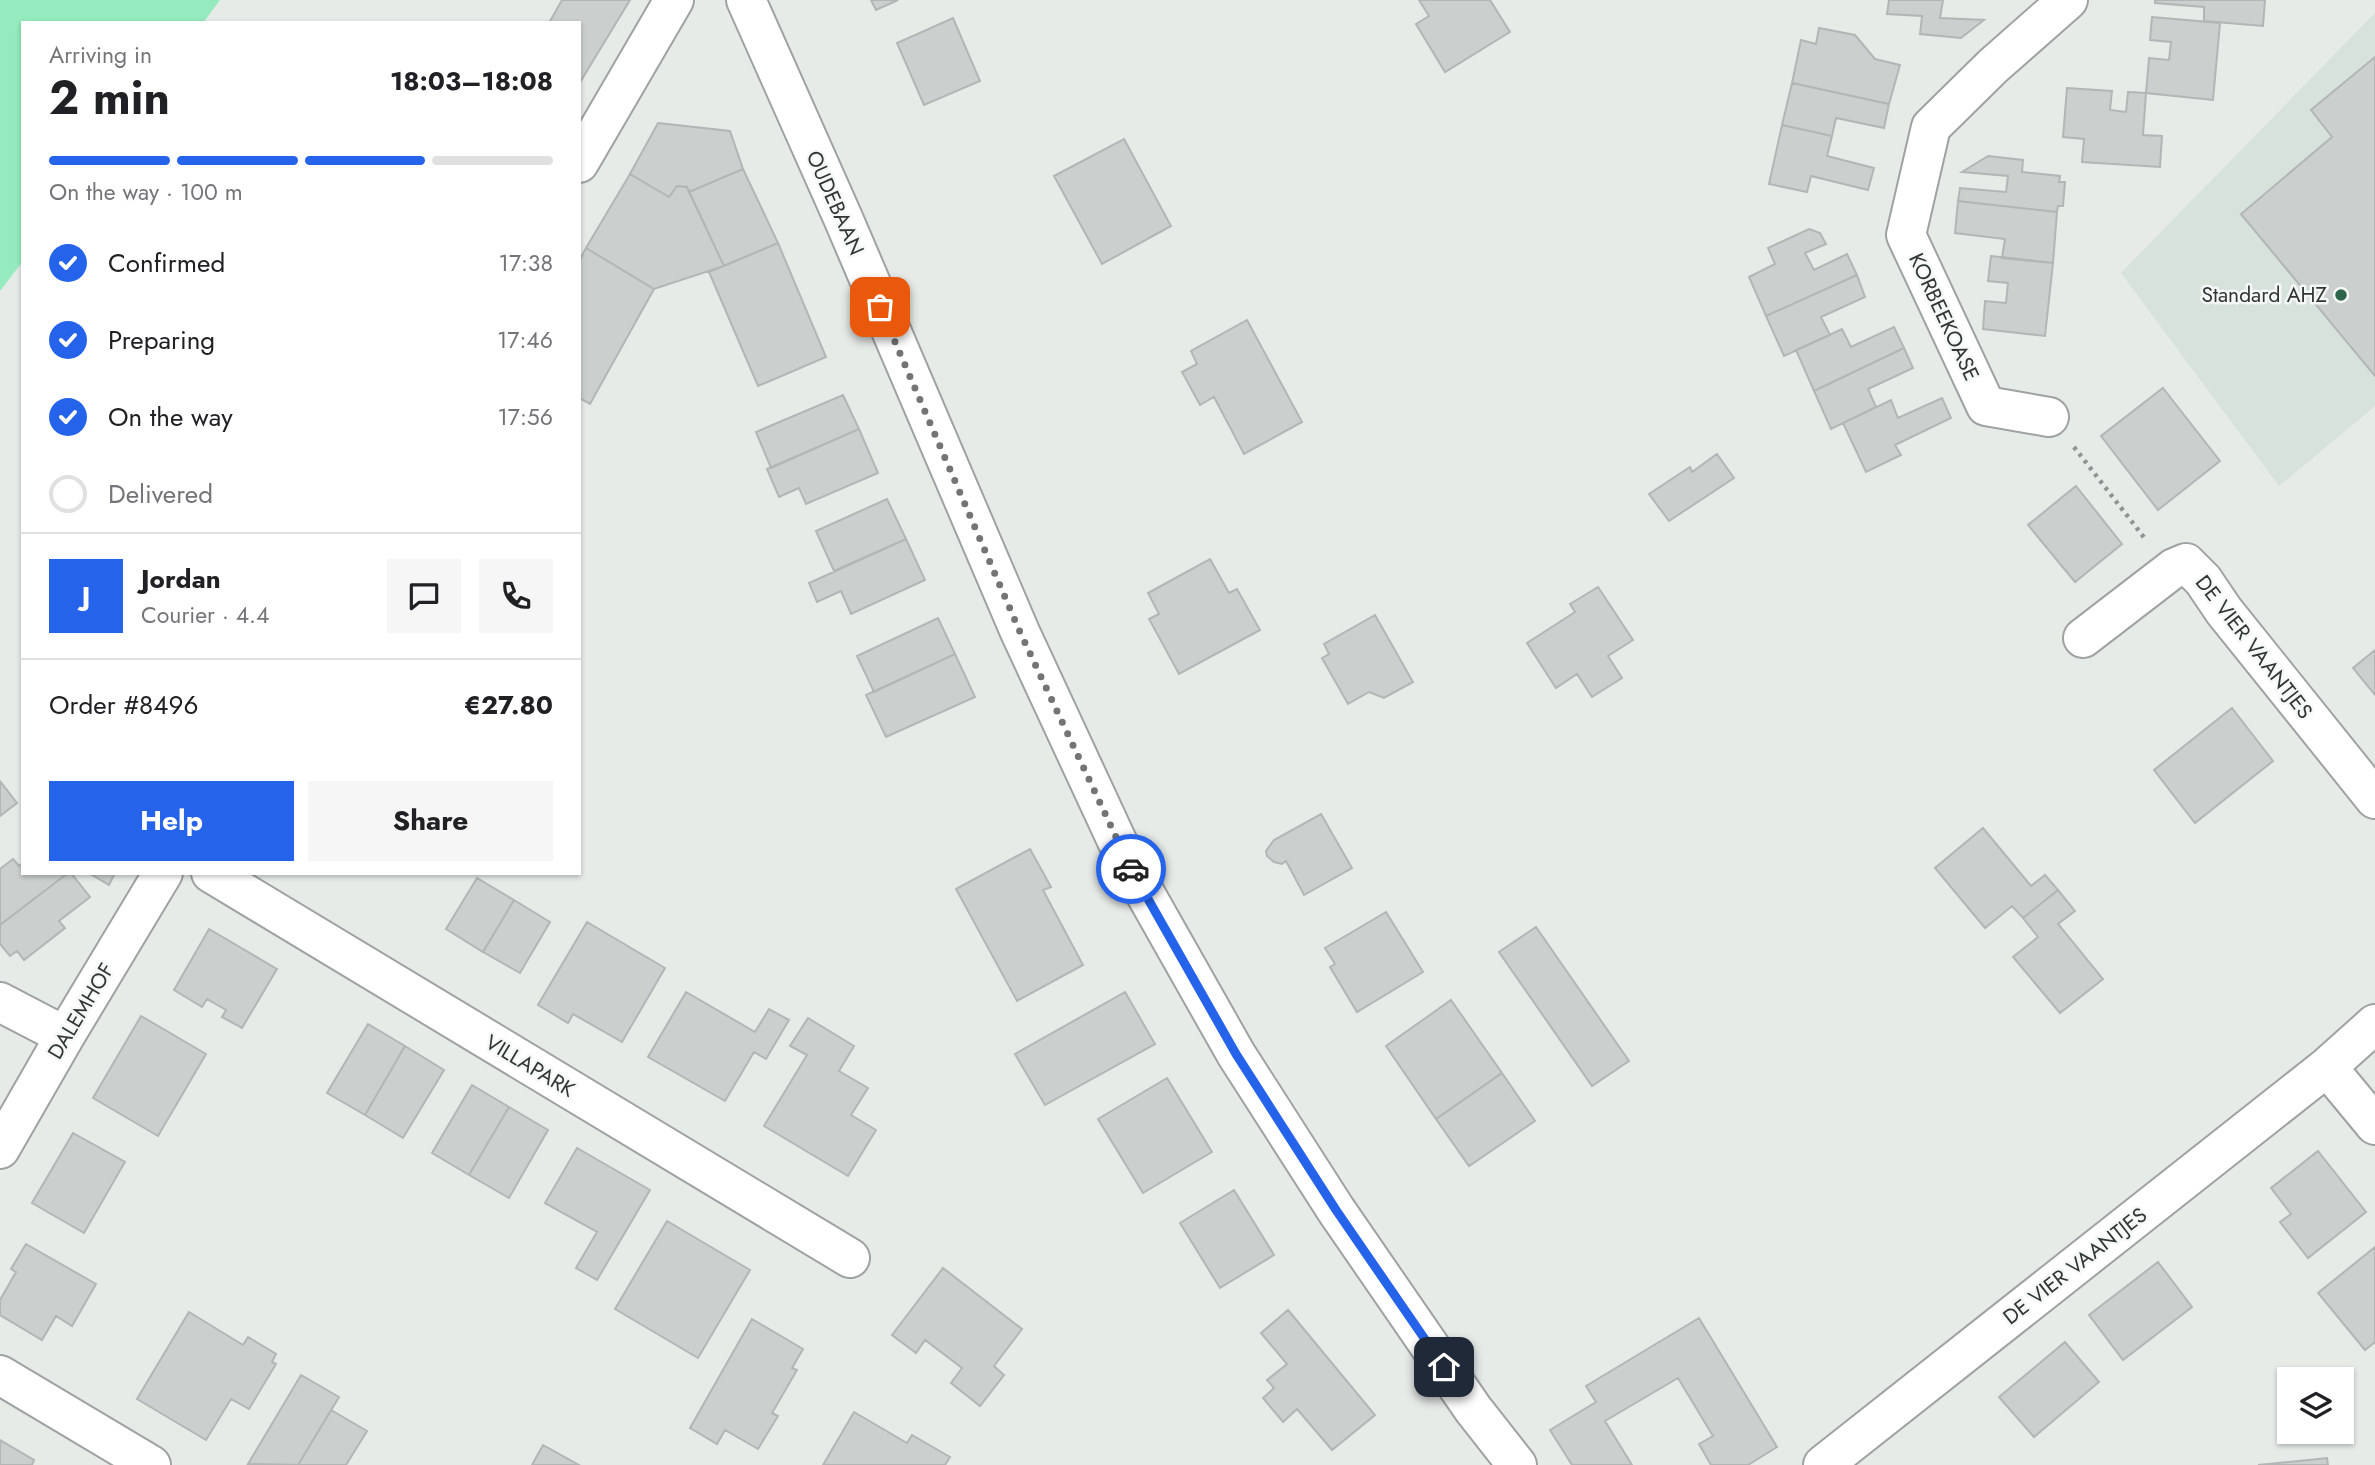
<!DOCTYPE html>
<meta charset="utf-8">
<style>
:root{--surface:#fff;--page:#f6f6f6;--text:#202124;--muted:#757577;--line:#e0e0e0;--accent:#2563eb}
body{margin:0;font-family:Jost,sans-serif;background:var(--page);color:var(--text);height:100vh;display:flex;flex-direction:column;font-size:26px;white-space:nowrap}
*{box-sizing:border-box;margin:0}
p{font-size:23px;color:var(--muted)}
.icon{flex:none;width:38px;height:38px;fill:none;stroke:currentColor;stroke-width:2;stroke-linecap:round;stroke-linejoin:round}
.map{position:relative;flex:1;overflow:hidden}
.drawer{position:absolute;left:21px;top:21px;width:560px;height:854px;display:flex;flex-direction:column;background:var(--surface);border-radius:0px;box-shadow:0 2px 5px #0004}
.drawer>*{flex:none}
.tools{position:absolute;left:2277px;top:1367px;display:grid;gap:14px}
.tools a{display:grid;place-items:center;width:77px;height:77px;border-radius:0px;background:var(--surface);box-shadow:0 2px 5px #0004;font-size:35px}
.pin{position:absolute;display:grid;place-items:center;width:60px;height:60px;color:#fff;margin:-30px;border-radius:14px;box-shadow:0 4px 10px #0006}
.courier{position:absolute;display:grid;place-items:center;width:70px;height:70px;margin:-35px;border:5px solid #2563eb;border-radius:50%;background:#fff;color:#222;box-shadow:0 2px 9px #0007}
.headline em{font-style:normal;font-weight:700}
.headline div{display:flex;flex-direction:column-reverse}
.headline{display:flex;align-items:center;justify-content:space-between;height:119px;padding:0 28px}
h1{font-size:46px;font-weight:700;line-height:52px}
.bar{display:grid;grid-template-columns:repeat(4,1fr);gap:10px 7px;align-content:center;height:84px;padding:0 28px}
.bar i{height:9px;border-radius:5px;background:var(--line)}
.bar .selected{background:var(--accent)}
.bar p{grid-column:span 4}
.line{display:flex;align-items:center;gap:18px;padding:0 28px;border-top:2px solid var(--line)}
.line div{flex:1}
.round{display:grid;place-items:center;flex:none;width:74px;height:74px;border-radius:0px;background:var(--page)}
ol{padding:0 28px;list-style:none}
li{display:flex;align-items:center;gap:21px;height:77px}
li p{margin-inline-start:auto}
li .icon{padding:7px;border-radius:50%;background:var(--accent);color:#fff;stroke-width:4}
li:last-child{color:var(--muted)}
li i{width:38px;height:38px;border:4px solid var(--line);border-radius:50%}
.action{display:flex;gap:14px;margin-top:auto;padding:14px 28px}
.action a{flex:1;height:80px;border-radius:0px;background:var(--accent);color:#fff;font-size:28px;font-weight:700;line-height:80px;text-align:center}
.action a+a{background:var(--page);color:var(--text)}
.map>svg:first-child{display:block}
.built{fill:#d6e2db}
.green{fill:#95ebbe}
.building{fill:#cbcfcd;stroke:#b2b6b4;stroke-width:2}
.lines{fill:none;stroke-linecap:round;stroke-linejoin:round}
.minor-casing{stroke:#9ea2a0;stroke-width:42}
.path{stroke:#909391;stroke-width:4.5;stroke-dasharray:3.5 5;stroke-linecap:butt}
.minor{stroke:#fff;stroke-width:38}
.done{stroke:#727573;stroke-width:7;stroke-dasharray:0 12.6}
.route{stroke:#2563eb;stroke-width:9}
.poi-dot{fill:#2e6449;stroke:#f4f8f6;stroke-width:2.5}
.labels{text-anchor:middle;stroke-width:5;stroke-linejoin:round;paint-order:stroke}
.street-label{font-size:21px;fill:#333534;stroke:#f4f8f6}
.poi-label{font-size:21px;fill:#333534;stroke:#f4f8f6;text-anchor:end}
</style>
<div class="map">
<svg width="2375" height="1465" viewBox="0 0 2375 1465">
<rect width="100%" height="100%" fill="#e7ebe8"/>
<path class="built" d="M2375,13v393l-96,80 -158,-213z"/>
<path class="green" d="M0,0h220l-17,23h-180v238l-23,30z"/>
<path class="building" d="M562,0h68l-51,84v-61h-30z
M871,0h27l-22,10z
M1419,0h71l20,32 -65,40 -29,-48 13,-8z
M1889,0h54l-3,18 44,2 -23,18 -41,-4 2,-18 -35,-2z
M2155,0h110l-2,26 -59,-5v-14l-49,-4z
M2152,17l68,6 -7,77 -67,-7 3,-35 20,2 2,-18 -21,-2z
M953,18l27,63 -56,24 -27,-62z
M1819,28l36,7 20,24 25,6 -11,39 -97,-21 9,-43 15,4z
M2375,57v319l-134,-162 91,-77 -21,-27z
M1792,83l97,21 -5,24 -48,-10 -4,18 -50,-11z
M2067,88l45,3 -2,19 16,2 2,-20 18,1 -3,42 19,1 -2,31 -78,-5 2,-23 -21,-2z
M658,123l72,8 13,38 -54,23 -2,-5 -10,-1 -8,11 -39,-23z
M1782,125l50,11 -5,20 47,12 -6,22 -57,-14 -4,16 -38,-8z
M1124,139l47,87 -69,38 -48,-88z
M1988,156l35,4 -1,12 38,4 -1,6h6l-2,24h-5l-1,6 -99,-11 2,-13 46,4 2,-16 -46,-4z
M743,169l35,74 -54,23 -35,-74z
M630,174l39,23 8,-11 10,1 37,79 -70,23 -68,-41z
M1958,201l99,11 -4,51 -51,-5 3,-19 -50,-6z
M1809,229l11,4 6,11 -21,9 9,17 33,-16 10,21 -91,41 -17,-39 26,-13 -7,-16z
M778,243l48,114 -68,29 -49,-114z
M586,248l68,41 -64,115 -11,-6v-137z
M1991,256l62,7 -8,73 -62,-7 2,-28 21,2 2,-20 -20,-2z
M1857,275l8,22 -44,20 9,18 -46,21 -18,-40z
M1247,320l55,102 -58,32 -30,-57 -14,8 -18,-33 15,-8 -6,-13z
M1894,327l10,21 -90,43 -18,-41 46,-21 9,18z
M1904,348l9,20 -45,21 8,18 -45,22 -17,-38z
M2163,388l57,73 -62,49 -57,-74z
M843,395l16,34 -88,39 -15,-36z
M1942,398l9,20 -56,27 6,10 -35,17 -23,-49 48,-23 7,18z
M859,429l19,44 -72,31 -7,-16 -20,9 -12,-28z
M1717,454l17,24 -65,43 -20,-27 41,-27 2,5z
M2076,486l46,58 -47,38 -47,-57z
M887,499l19,40 -72,32 -18,-40z
M906,539l19,41 -74,34 -10,-23 -24,11 -8,-19z
M1210,559l19,34 8,-4 23,41 -81,44 -30,-55 10,-5 -11,-21z
M1598,587l35,53 -25,16 14,22 -30,19 -15,-23 -21,14 -29,-45 48,-31 -5,-8z
M1375,615l38,67 -29,16 -15,-6 -21,12 -26,-46 7,-4 -5,-10z
M938,618l17,36 -81,38 -17,-36z
M2375,650v45l-22,-27z
M955,654l20,43 -89,40 -20,-42z
M2232,708l41,53 -78,62 -41,-53z
M0,781l17,22 -17,13z
M1321,814l31,54 -48,27 -18,-34 -4,3 -8,-2 -7,-6 -1,-5 8,-11z
M1983,828l48,58 14,-11 13,15 -35,28 -11,-12 -27,22 -50,-60z
M1030,849l21,38 -8,3 40,75 -66,36 -61,-112z
M13,859l6,7 4,-3v10h45l-68,52v-56z
M68,873h3l19,24 -31,24 6,7 -41,32 -7,-9 -7,5 -10,-12v-19z
M89,873h26l-6,12z
M477,878l37,22 -31,52 -37,-23z
M2058,890l17,21 -17,13 45,55 -43,34 -47,-56 25,-20 -15,-19z
M514,900l36,22 -30,51 -37,-21z
M1386,912l37,60 -66,40 -27,-45 5,-3 -10,-16z
M587,922l78,46 -43,74 -49,-28 -5,9 -30,-18z
M1536,927l93,134 -37,25 -93,-134z
M209,929l68,40 -35,59 -20,-11 4,-7 -19,-11 -5,8 -28,-17z
M686,992l69,40 14,-23 20,11 -23,39 -12,-7 -29,49 -77,-44z
M1125,992l30,52 -110,61 -30,-51z
M1451,1000l51,73 -66,46 -50,-73z
M141,1016l65,38 -48,82 -65,-38z
M808,1018l46,28 -15,25 29,17 -17,27 25,15 -28,46 -84,-50 43,-71 -17,-9z
M368,1024l37,22 -40,69 -38,-22z
M405,1046l39,24 -41,68 -38,-23z
M1502,1073l33,48 -66,45 -33,-47z
M1167,1078l45,74 -69,41 -45,-74z
M472,1085l37,22 -40,68 -37,-22z
M509,1107l39,23 -39,68 -40,-23z
M73,1133l52,29 -41,71 -52,-30z
M577,1148l73,42 -53,90 -21,-12 21,-36 -52,-29z
M2318,1151l48,61 -58,46 -28,-36 11,-8 -20,-26z
M1234,1190l40,65 -54,33 -40,-65z
M667,1221l83,49 -52,88 -83,-49z
M26,1244l70,40 -24,42 -16,-10 -14,24 -42,-25v-15l16,-28 -5,-3z
M2375,1247v95l-10,8 -47,-57z
M2158,1262l34,45 -69,53 -34,-45z
M943,1268l79,61 -28,37 10,9 -24,31 -29,-23 11,-15 -37,-28 -9,13 -24,-18z
M1288,1310l87,105 -43,35 -35,-41 -14,13 -20,-24 11,-10 -7,-8 20,-16 -26,-31z
M189,1312l54,33 5,-8 28,17 -4,8 4,2 -27,45 -18,-10 -25,41 -69,-41z
M1699,1318l78,129 -29,18h-37l-12,-21 14,-8 -35,-58 -73,43 27,44h-60l-22,-35 46,-28 -10,-16z
M752,1319l51,30 -11,19 5,2 -25,43 6,3 -20,33 -33,-19 -8,14 -27,-16z
M2065,1342l34,40 -65,55 -35,-40z
M301,1375l38,22 -41,68 -50,-1z
M331,1410l36,21 -21,34h-48z
M854,1412l53,31 5,-8 38,22 -5,8h-122z
M0,1440l34,20 -2,5h-32z
M543,1445l36,20h-47z
M2327,1458l1,7h-70z"/>
<g class="lines">
<defs>
<path id="minor" d="M746,0l97,218 177,414 104,224 112,198 100,156 137,199 44,56
M579,163l95,-163
M2049,417l-63,-11 -80,-171 25,-108 62,-61 75,-66
M2083,638l91,-70 12,-5 17,17 21,31 151,188
M211,873l639,385
M0,1002l65,34
M2327,1067l48,58
M0,1149l65,-113 98,-163
M0,1375l151,90
M1823,1465l504,-398 48,-43"/>
</defs>
<use href="#minor" class="minor-casing"/>
<path class="path" d="M2074,447l72,93"/>
<use href="#minor" class="minor"/>
</g>
<g class="lines">
<path class="done" d="M880,307l140,325 111,237"/>
<path class="route" d="M1131,869l105,185 100,156 108,157"/>
</g>
<circle class="poi-dot" cx="2341" cy="295" r="7"/>
<g class="labels">
<g class="street-label">
<text transform="translate(835 203) rotate(66)" y="7">OUDEBAAN</text>
<text transform="translate(1944 317) rotate(65)" y="7">KORBEEKOASE</text>
<text transform="translate(2254 647) rotate(52)" y="7">DE VIER VAANTJES</text>
<text transform="translate(81 1011) rotate(-59)" y="7">DALEMHOF</text>
<text transform="translate(530 1066) rotate(31)" y="7">VILLAPARK</text>
<text transform="translate(2075 1266) rotate(-38)" y="7">DE VIER VAANTJES</text>
</g>
<g class="poi-label">
<text x="2327" y="302">Standard AHZ</text>
</g>
</g>
</svg>
<div class="tools">
<a><svg class="icon" aria-label="layers" viewBox="0 0 24 24"><path d="M12 4l9 5-9 5-9-5zM3 14l9 5 9-5"/></svg></a>
</div>
<div class="pin" style="left:880px;top:307px;background:#ea580c"><svg class="icon" aria-label="bag" viewBox="0 0 24 24"><path d="M5 8h14l-1 12H6zM9 8a3 3 0 0 1 6 0"/></svg></div>
<div class="pin" style="left:1444px;top:1367px;background:#1f2937"><svg class="icon" aria-label="home" viewBox="0 0 24 24"><path d="M3 11l9-7 9 7M6 9v11h12V9"/></svg></div>
<div class="courier" style="left:1131px;top:869px"><svg class="icon" aria-label="car" viewBox="0 0 24 24"><path d="M5 17H2v-5l4-1 3-4h7l3 4 3 1v5h-3M9 17h6M6 11h13"/><circle cx="7" cy="17" r="2"/><circle cx="17" cy="17" r="2"/></svg></div>
<section class="drawer">
<div class="headline"><div><h1>2 min</h1><p>Arriving in</p></div><em>18:03–18:08</em></div>
<div class="bar"><i class="selected"></i><i class="selected"></i><i class="selected"></i><i></i><p>On the way · 100 m</p></div>
<ol>
<li><svg class="icon" aria-label="check" viewBox="0 0 24 24"><path d="M5 12l5 5 9-10"/></svg>Confirmed<p>17:38</p></li>
<li><svg class="icon" aria-label="check" viewBox="0 0 24 24"><path d="M5 12l5 5 9-10"/></svg>Preparing<p>17:46</p></li>
<li><svg class="icon" aria-label="check" viewBox="0 0 24 24"><path d="M5 12l5 5 9-10"/></svg>On the way<p>17:56</p></li>
<li><i></i>Delivered</li>
</ol>
<div class="line" style="height:126px"><b class="round" style="background:var(--accent);color:#fff">J</b><div><b>Jordan</b><p>Courier · 4.4</p></div><a class="round"><svg class="icon" aria-label="chat" viewBox="0 0 24 24"><path d="M4 5h16v11H9l-5 4z"/></svg></a><a class="round"><svg class="icon" aria-label="phone" viewBox="0 0 24 24"><path d="M5 4h4l2 5-3 2q2 4 5 5l2-3 5 2v4C11 20 4 13 5 4z"/></svg></a></div>
<div class="line" style="height:91px"><div>Order #8496</div><b>€27.80</b></div>
<div class="action"><a>Help</a><a>Share</a></div>
</section>
</div>
